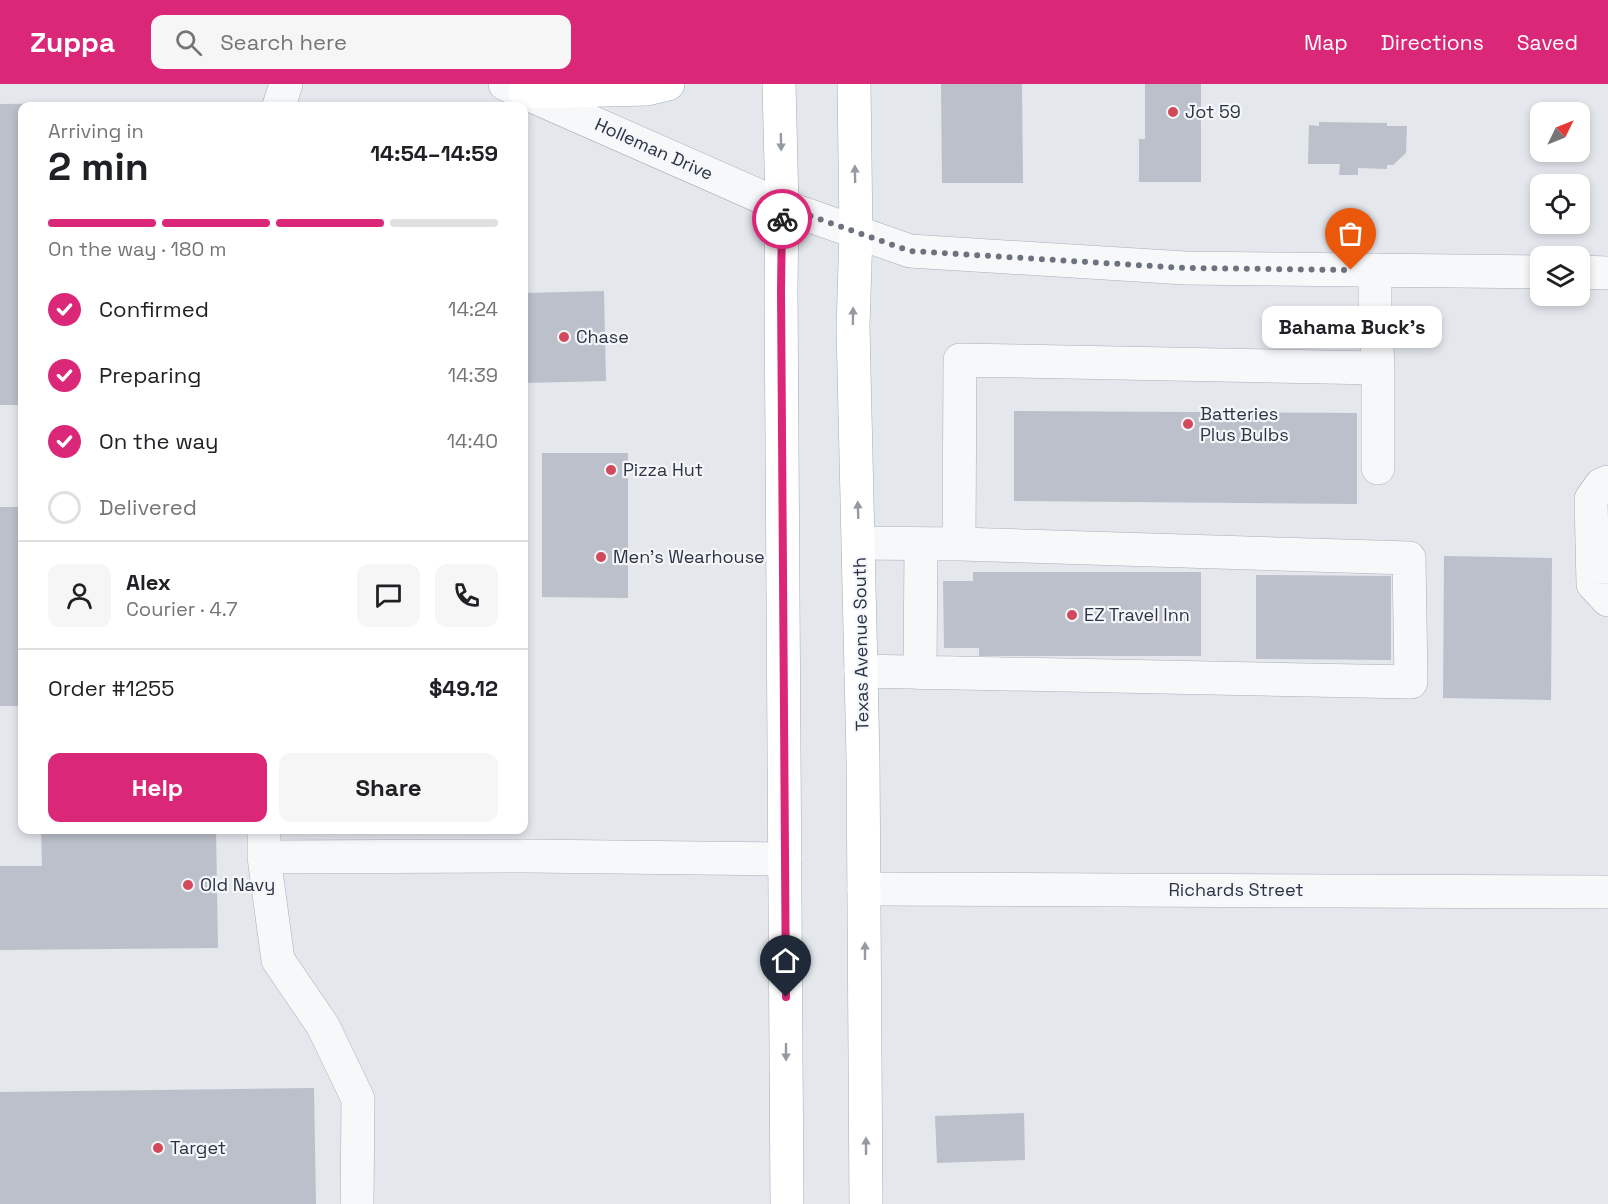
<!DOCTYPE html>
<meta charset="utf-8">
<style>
:root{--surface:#fff;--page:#f6f6f6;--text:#202124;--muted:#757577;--line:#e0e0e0;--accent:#db2777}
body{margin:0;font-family:"Space Grotesk",sans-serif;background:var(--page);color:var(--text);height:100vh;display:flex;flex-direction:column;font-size:22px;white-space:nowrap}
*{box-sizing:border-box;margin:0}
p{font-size:20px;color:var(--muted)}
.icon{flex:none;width:33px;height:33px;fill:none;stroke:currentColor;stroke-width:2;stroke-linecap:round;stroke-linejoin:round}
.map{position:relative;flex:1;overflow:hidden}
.drawer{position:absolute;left:18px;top:18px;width:510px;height:732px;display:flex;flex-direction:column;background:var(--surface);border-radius:12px;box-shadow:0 3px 9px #0003}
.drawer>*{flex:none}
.needle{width:39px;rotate:47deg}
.controls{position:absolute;left:1530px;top:18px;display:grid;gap:12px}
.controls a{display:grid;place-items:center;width:60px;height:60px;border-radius:12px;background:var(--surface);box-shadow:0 3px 9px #0003;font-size:30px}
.pin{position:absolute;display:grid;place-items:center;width:51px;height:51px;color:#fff;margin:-62px -26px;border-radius:50% 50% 50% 0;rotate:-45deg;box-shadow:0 0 6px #0007}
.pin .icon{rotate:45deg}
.courier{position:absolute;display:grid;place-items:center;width:60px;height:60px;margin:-30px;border:4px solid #db2777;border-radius:50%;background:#fff;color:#222;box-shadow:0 2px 8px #0007}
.bubble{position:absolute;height:42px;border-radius:12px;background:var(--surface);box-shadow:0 3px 9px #0003;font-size:20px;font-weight:700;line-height:42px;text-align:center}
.overview em{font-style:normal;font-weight:700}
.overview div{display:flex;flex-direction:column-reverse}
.overview{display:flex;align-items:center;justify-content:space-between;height:102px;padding:0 30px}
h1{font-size:39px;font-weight:700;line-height:45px}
.bar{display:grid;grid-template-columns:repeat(4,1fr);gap:9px 6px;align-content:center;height:72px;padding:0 30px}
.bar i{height:8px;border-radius:4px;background:var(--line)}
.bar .on{background:var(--accent)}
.bar p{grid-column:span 4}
.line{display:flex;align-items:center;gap:15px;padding:0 30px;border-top:2px solid var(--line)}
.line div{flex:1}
.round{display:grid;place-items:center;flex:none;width:63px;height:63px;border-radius:12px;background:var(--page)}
ol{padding:0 30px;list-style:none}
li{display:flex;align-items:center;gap:18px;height:66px}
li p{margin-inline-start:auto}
li .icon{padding:6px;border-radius:50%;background:var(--accent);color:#fff;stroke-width:4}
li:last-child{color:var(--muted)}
li i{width:33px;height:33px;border:3px solid var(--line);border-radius:50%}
.action{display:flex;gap:12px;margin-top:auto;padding:12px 30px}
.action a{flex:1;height:69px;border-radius:12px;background:var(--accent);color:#fff;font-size:24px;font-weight:700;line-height:69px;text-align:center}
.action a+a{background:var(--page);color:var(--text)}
header{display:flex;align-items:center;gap:36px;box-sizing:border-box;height:84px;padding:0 30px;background:var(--accent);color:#fff}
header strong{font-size:28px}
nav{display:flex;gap:33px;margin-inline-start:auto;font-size:21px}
.search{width:420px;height:54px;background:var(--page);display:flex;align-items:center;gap:15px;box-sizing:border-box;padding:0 21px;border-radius:12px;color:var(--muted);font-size:22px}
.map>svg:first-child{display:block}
.building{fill:#bbc0ca}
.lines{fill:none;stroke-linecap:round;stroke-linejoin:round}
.minor-casing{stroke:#a9aeb7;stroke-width:34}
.major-casing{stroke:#a3abb8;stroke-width:34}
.minor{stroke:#f7f8fa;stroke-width:33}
.major{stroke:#fff;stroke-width:33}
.oneway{fill:#959aa2}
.done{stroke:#6c737f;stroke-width:6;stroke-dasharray:0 10.8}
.route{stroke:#db2777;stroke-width:8}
.poi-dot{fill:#d1495b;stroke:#f4f6f9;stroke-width:2}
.labels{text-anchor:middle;stroke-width:4.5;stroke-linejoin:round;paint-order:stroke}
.poi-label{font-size:18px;fill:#2b3445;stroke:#f4f6f9;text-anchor:start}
.street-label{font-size:18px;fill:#2b3445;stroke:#f4f6f9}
</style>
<header>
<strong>Zuppa</strong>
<div class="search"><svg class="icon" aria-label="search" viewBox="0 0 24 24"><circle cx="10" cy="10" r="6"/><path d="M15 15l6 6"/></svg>Search here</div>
<nav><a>Map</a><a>Directions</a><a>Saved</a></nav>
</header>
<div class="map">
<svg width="1608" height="1120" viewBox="0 0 1608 1120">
<rect width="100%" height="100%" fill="#e4e7ec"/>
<path class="building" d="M941,0h81l1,99h-81z
M1145,0h56v98h-62v-43h6z
M205,18l1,4h-184v299h-22v-301z
M1319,38l68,1v3h20l-1,27 -13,12h-6v4l-29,-1v7h-19l1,-11h-32l1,-39 10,1z
M604,207l2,90 -82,2v-90z
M1014,327l343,2v91l-343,-3z
M542,369h86v145l-86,-1z
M0,423h22v199h-22z
M1444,472l108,2 -1,142 -108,-2z
M973,488h228v84h-222v-8h-35l-1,-67h30z
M1256,491l135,1v84l-135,-1z
M41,746h175l2,118 -218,2v-84h42z
M314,1004l2,116h-316v-112z
M1024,1029l1,47 -88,3 -2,-47z"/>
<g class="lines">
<defs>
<path id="minor" d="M505,0l277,122 128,45 275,17 355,4
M279,22l7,-22
M1580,188l28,1
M1378,384v-100
M1608,398l-7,3 -10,14 2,85 15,16
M859,459l100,1 1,-184 418,8 -3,-64v-34
M861,587l550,11 -2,-124 -450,-14
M920,589l1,-129
M264,746v27l14,103 45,66 35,73 -1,105
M264,773l263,-1 258,3
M864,805l744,3"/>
<path id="major" d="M779,0l3,122 -1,85 6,913
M854,0l2,149 -3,94 10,431 3,446
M525,8l122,-3 21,-5"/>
</defs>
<use href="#minor" class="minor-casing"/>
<use href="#major" class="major-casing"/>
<use href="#minor" class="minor"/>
<use href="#major" class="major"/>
</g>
<defs><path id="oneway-solid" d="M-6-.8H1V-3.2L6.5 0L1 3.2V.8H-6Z" transform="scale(1.5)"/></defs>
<g class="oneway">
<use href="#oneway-solid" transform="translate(781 58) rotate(89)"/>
<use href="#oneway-solid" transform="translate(855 90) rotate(-91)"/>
<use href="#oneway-solid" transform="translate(853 232) rotate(-89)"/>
<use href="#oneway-solid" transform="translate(858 426) rotate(-92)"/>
<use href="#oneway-solid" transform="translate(865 867) rotate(-90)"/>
<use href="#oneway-solid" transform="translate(786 968) rotate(90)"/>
<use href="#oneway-solid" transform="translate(866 1062) rotate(-90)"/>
</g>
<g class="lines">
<path class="done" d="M782,135v-13l128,45 275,17 166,2"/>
<path class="route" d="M782,135l-1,72 5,706"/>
</g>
<g class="poi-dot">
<circle cx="1173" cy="28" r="6"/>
<circle cx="564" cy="253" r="6"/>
<circle cx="1188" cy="340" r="6"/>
<circle cx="611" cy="386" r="6"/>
<circle cx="601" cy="473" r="6"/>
<circle cx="1072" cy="531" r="6"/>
<circle cx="188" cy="801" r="6"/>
<circle cx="158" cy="1064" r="6"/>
</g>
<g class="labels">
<g class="poi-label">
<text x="1185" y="34">Jot 59</text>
<text x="576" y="259">Chase</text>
<text x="1200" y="336">Batteries<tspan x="1200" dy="21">Plus Bulbs</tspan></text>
<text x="623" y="392">Pizza Hut</text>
<text x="613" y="479">Men's Wearhouse</text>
<text x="1084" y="537">EZ Travel Inn</text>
<text x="200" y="807">Old Navy</text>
<text x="170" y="1070">Target</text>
</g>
<g class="street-label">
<text transform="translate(654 65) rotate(24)" y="6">Holleman Drive</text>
<text transform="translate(861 560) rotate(-91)" y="6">Texas Avenue South</text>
<text x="1236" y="812">Richards Street</text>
</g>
</g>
</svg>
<div class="controls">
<a><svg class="needle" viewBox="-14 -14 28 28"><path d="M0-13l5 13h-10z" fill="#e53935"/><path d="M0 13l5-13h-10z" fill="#757577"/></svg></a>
<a><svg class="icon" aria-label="locate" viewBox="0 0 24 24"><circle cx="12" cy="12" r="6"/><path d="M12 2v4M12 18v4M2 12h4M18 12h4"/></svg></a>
<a><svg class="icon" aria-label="layers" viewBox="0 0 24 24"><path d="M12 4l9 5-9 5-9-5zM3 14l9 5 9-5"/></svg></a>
</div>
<div class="pin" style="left:1351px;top:186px;background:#ea580c"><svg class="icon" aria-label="bag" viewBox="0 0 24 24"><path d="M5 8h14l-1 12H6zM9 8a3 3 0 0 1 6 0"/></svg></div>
<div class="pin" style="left:786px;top:913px;background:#1f2937"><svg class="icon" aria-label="home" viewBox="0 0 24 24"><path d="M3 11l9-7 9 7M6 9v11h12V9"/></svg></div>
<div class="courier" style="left:782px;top:135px"><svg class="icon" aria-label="bike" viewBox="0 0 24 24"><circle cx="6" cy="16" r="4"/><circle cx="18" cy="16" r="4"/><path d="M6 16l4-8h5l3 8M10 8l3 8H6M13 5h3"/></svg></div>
<div class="bubble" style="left:1262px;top:222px;width:180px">Bahama Buck's</div>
<section class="drawer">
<div class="overview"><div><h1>2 min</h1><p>Arriving in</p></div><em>14:54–14:59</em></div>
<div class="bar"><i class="on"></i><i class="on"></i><i class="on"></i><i></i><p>On the way · 180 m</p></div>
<ol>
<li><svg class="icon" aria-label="check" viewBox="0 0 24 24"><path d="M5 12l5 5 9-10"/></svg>Confirmed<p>14:24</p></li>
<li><svg class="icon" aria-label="check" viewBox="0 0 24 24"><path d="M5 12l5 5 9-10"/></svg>Preparing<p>14:39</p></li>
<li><svg class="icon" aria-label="check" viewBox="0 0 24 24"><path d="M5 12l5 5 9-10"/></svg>On the way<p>14:40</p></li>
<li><i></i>Delivered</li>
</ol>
<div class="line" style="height:108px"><a class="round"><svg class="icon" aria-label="person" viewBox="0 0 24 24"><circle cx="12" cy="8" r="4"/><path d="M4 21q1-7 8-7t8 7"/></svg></a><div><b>Alex</b><p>Courier · 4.7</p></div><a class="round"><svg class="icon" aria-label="chat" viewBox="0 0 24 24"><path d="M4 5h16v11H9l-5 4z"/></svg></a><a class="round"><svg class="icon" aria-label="phone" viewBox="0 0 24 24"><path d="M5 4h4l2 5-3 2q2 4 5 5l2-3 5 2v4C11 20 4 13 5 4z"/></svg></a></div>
<div class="line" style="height:78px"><div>Order #1255</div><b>$49.12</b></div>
<div class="action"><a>Help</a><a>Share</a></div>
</section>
</div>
